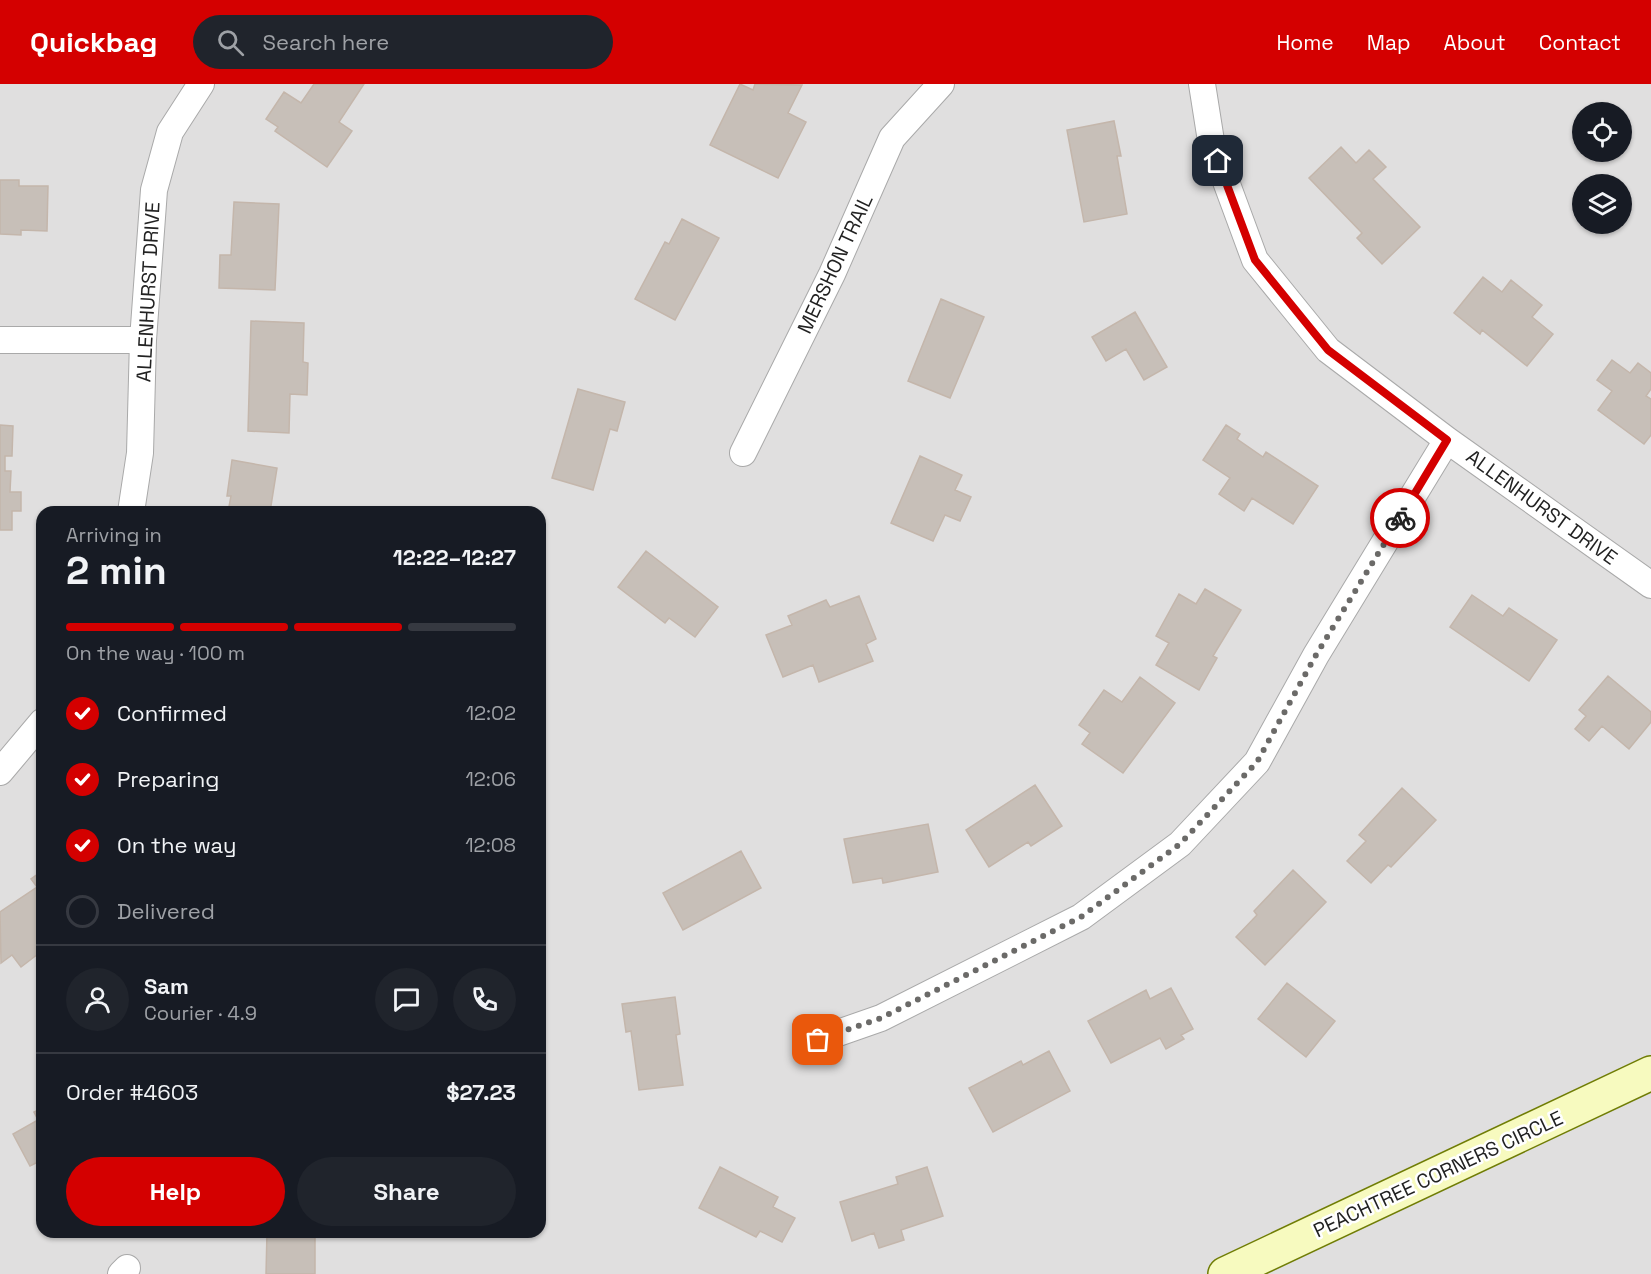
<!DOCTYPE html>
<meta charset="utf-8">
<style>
:root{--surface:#171b24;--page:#20242c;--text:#f1f3f6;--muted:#9ea1a6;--line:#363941;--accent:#d40000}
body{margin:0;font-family:"Space Grotesk",sans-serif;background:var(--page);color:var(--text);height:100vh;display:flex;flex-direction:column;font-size:22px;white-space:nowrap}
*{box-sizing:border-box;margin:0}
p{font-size:20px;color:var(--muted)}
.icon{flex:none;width:33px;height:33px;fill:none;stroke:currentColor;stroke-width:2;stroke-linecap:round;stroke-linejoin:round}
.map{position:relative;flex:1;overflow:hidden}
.side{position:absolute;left:36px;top:422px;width:510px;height:732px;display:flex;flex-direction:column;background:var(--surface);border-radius:18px;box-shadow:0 2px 4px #0004}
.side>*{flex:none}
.tools{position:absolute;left:1572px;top:18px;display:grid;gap:12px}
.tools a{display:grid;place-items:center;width:60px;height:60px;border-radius:50%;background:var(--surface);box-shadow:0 2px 4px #0004;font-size:30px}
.pin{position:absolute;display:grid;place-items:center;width:51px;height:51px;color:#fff;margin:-26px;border-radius:12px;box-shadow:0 3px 9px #0006}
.courier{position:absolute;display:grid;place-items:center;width:60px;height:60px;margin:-30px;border:4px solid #d40000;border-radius:50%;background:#fff;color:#222;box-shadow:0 2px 8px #0007}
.overview em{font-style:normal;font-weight:600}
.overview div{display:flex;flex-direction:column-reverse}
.overview{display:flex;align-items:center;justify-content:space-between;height:102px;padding:0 30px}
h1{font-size:39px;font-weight:600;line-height:45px}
.bar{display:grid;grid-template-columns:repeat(4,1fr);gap:9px 6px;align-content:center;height:72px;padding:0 30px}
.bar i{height:8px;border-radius:4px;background:var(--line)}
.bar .on{background:var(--accent)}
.bar p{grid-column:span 4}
.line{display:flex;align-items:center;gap:15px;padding:0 30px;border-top:2px solid var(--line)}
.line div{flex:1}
.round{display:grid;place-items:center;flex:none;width:63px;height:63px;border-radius:32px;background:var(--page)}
ol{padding:0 30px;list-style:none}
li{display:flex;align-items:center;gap:18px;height:66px}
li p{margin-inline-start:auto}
li .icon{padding:6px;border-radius:50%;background:var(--accent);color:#fff;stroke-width:4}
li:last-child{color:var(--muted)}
li i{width:33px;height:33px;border:3px solid var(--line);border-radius:50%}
.button{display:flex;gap:12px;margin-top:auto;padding:12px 30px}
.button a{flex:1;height:69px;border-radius:36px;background:var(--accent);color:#fff;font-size:24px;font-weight:600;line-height:69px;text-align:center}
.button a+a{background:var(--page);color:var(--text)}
header{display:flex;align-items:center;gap:36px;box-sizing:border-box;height:84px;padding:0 30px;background:var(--accent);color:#fff}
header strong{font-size:28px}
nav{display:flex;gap:33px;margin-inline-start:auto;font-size:21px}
.search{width:420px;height:54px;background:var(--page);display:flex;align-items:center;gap:15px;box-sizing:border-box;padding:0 21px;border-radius:33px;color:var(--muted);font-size:22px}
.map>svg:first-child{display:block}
.residential{fill:#e0dfdf;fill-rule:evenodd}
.building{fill:#c7bfb8;stroke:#c4b6ab;stroke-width:1.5}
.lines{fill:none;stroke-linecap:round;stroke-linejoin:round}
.street-casing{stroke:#a9a9a9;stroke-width:28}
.secondary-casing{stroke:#707d05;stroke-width:36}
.street{stroke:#fff;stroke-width:26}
.secondary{stroke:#f7fabf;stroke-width:33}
.done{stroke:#6b6a68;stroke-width:6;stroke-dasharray:0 10.8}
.route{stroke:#d40000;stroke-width:8}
.labels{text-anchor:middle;stroke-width:5;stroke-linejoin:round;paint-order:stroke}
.street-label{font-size:20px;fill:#222;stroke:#fff}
</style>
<header>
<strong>Quickbag</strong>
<div class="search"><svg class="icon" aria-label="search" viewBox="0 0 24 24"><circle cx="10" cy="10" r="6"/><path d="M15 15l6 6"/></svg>Search here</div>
<nav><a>Home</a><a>Map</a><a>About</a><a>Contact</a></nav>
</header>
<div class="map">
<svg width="1651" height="1190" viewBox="0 0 1651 1190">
<rect width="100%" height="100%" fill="#f2efe9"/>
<path class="residential" d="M0,0h1651v1190h-1651zM1582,28h40v40h-40zM1582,100h40v40h-40zM42,428h498v720h-498z"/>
<path class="building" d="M314,0h50l-25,38 13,9 -25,36 -52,-36 3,-4 -12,-8 18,-27 17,11z
M740,0l13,6 2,-6 47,1 -14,28 18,9 -28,56 -68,-33z
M1114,37l7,35h-4l10,58 -43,8 -17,-92z
M1341,63l15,16 13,-13 17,17 -13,12 47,48 -38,37 -25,-26 5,-5 -53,-55z
M0,96h19v6h29l-1,45 -26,-1v5l-21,-1z
M234,118l45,2 -4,86 -56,-2 1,-33h11z
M682,135l37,19 -44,82 -40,-21 30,-57 4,2z
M1483,193l19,15 9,-12 31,25 -10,12 21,17 -26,32 -45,-36 -2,4 -26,-21z
M941,215l43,18 -34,81 -42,-17z
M1135,228l32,55 -23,13 -18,-31 -20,12 -14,-24z
M251,237l53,2 -1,39 5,1 -1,32 -17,-1 -1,39 -41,-2z
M1612,276l18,13 8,-10 13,10v16l-5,7 5,3v36l-7,9 -46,-34 14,-19 -15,-11z
M578,305l47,13 -8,29 -7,-2 -17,61 -41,-12z
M0,341l13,1 -1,30h-7v15h6l-1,21h11v19h-9v19h-12z
M1226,341l14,9 -3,5 26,18 3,-5 52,34 -25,38 -41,-26 -8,13 -25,-17 11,-16 -27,-18z
M920,372l42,19 -7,15 16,7 -11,24 -15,-6 -12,26 -42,-18z
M232,376l45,8 -7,44h-42l3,-16h-4z
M646,467l72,56 -23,30 -26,-19 -4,5 -47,-36z
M1205,505l36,21 -28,46 4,2 -18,32 -43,-25 13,-22 -13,-7 23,-42 17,10z
M1472,511l31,21 6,-8 48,32 -28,41 -79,-54z
M859,512l17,43 -10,5 7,17 -54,21 -6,-17 -30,12 -17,-42 26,-10 -4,-9 38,-16 4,7z
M1608,592l43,36v10l-22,27 -27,-23 -13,15 -14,-12 11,-13 -7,-6z
M1140,593l35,26 -52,70 -41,-29 8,-11 -11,-8 25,-35 18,12z
M1035,701l27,41 -31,20 -3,-4 -39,25 -23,-37z
M1402,704l34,32 -45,47 -3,-2 -17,18 -24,-22 19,-20 -7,-6z
M928,740l10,48 -55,11 -1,-5 -29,5 -9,-44z
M741,767l20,37 -78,42 -20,-37z
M1293,786l33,32 -61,63 -29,-28 21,-22 -3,-4z
M42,787v80l-21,16 -9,-12 -11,8 -1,-51 37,-25 -6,-8z
M1287,899l48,38 -29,36 -48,-38z
M1171,904l22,41 -12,6 3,4 -18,10 -6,-11 -49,25 -23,-42 58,-31 4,9z
M675,913l5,37 -4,1 7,50 -44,5 -8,-59 -5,1 -4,-28z
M1049,967l21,40 -77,41 -24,-44 52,-27 2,4z
M42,1024v52l-12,6 -17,-32 25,-14 -4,-8z
M720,1083l58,30 -5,10 22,11 -13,24 -22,-11 -4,6 -57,-29z
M927,1083l16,49 -42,14 3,10 -25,8 -5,-15 -22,8 -12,-39 58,-18 -2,-7z
M267,1148h48v42h-49z"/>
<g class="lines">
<defs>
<path id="street" d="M1202,0l9,57 44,119 73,90 119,90 204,145
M0,256h143
M743,369l89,-179 60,-136 49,-54
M131,428l9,-59 3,-113 11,-150 16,-58 31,-48
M0,688l42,-50
M818,956l63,-22 200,-101 99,-73 77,-82 59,-107 131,-215
M121,1190l6,-6"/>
<path id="secondary" d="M1225,1190l426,-201"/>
</defs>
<use href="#street" class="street-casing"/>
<use href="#secondary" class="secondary-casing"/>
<use href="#street" class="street"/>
<use href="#secondary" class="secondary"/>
</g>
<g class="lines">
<path class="done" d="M818,956l63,-22 200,-101 99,-73 77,-82 59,-107 84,-137"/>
<path class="route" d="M1218,77l37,99 73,90 119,90 -47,78"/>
</g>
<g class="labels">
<g class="street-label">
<text transform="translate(835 180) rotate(-65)" y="7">MERSHON TRAIL</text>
<text transform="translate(148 208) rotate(-87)" y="7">ALLENHURST DRIVE</text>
<text transform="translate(1542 423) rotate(36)" y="7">ALLENHURST DRIVE</text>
<text transform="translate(1438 1090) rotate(-25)" y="7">PEACHTREE CORNERS CIRCLE</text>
</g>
</g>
</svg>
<div class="tools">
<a><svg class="icon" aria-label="locate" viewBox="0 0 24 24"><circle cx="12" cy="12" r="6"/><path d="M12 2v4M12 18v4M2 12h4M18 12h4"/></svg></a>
<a><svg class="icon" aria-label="layers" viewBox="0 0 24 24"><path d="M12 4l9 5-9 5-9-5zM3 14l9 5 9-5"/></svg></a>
</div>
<div class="pin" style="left:818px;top:956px;background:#ea580c"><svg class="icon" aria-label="bag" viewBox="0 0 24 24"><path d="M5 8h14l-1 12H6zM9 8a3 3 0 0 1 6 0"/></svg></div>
<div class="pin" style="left:1218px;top:77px;background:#1f2937"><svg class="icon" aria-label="home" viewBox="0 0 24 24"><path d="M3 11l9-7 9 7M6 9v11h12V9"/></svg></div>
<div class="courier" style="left:1400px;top:434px"><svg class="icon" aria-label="bike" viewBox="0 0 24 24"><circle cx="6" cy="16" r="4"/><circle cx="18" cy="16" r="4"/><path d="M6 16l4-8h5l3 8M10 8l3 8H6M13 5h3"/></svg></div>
<section class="side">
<div class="overview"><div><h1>2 min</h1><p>Arriving in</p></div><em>12:22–12:27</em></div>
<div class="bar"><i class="on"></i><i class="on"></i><i class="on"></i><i></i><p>On the way · 100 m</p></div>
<ol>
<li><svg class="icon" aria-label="check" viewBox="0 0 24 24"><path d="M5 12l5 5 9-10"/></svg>Confirmed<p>12:02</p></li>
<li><svg class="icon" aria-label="check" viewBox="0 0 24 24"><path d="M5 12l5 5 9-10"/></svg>Preparing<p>12:06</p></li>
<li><svg class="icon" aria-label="check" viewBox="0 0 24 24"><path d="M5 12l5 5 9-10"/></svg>On the way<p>12:08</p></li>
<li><i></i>Delivered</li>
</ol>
<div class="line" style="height:108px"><a class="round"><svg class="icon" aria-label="person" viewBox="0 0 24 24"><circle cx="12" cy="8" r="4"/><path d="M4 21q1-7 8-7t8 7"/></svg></a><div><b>Sam</b><p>Courier · 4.9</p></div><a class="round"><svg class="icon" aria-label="chat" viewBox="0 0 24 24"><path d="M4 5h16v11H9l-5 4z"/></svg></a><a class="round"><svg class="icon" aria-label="phone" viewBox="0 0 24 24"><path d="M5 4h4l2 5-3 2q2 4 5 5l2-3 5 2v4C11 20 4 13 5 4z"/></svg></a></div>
<div class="line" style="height:78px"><div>Order #4603</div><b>$27.23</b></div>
<div class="button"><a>Help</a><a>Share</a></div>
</section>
</div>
